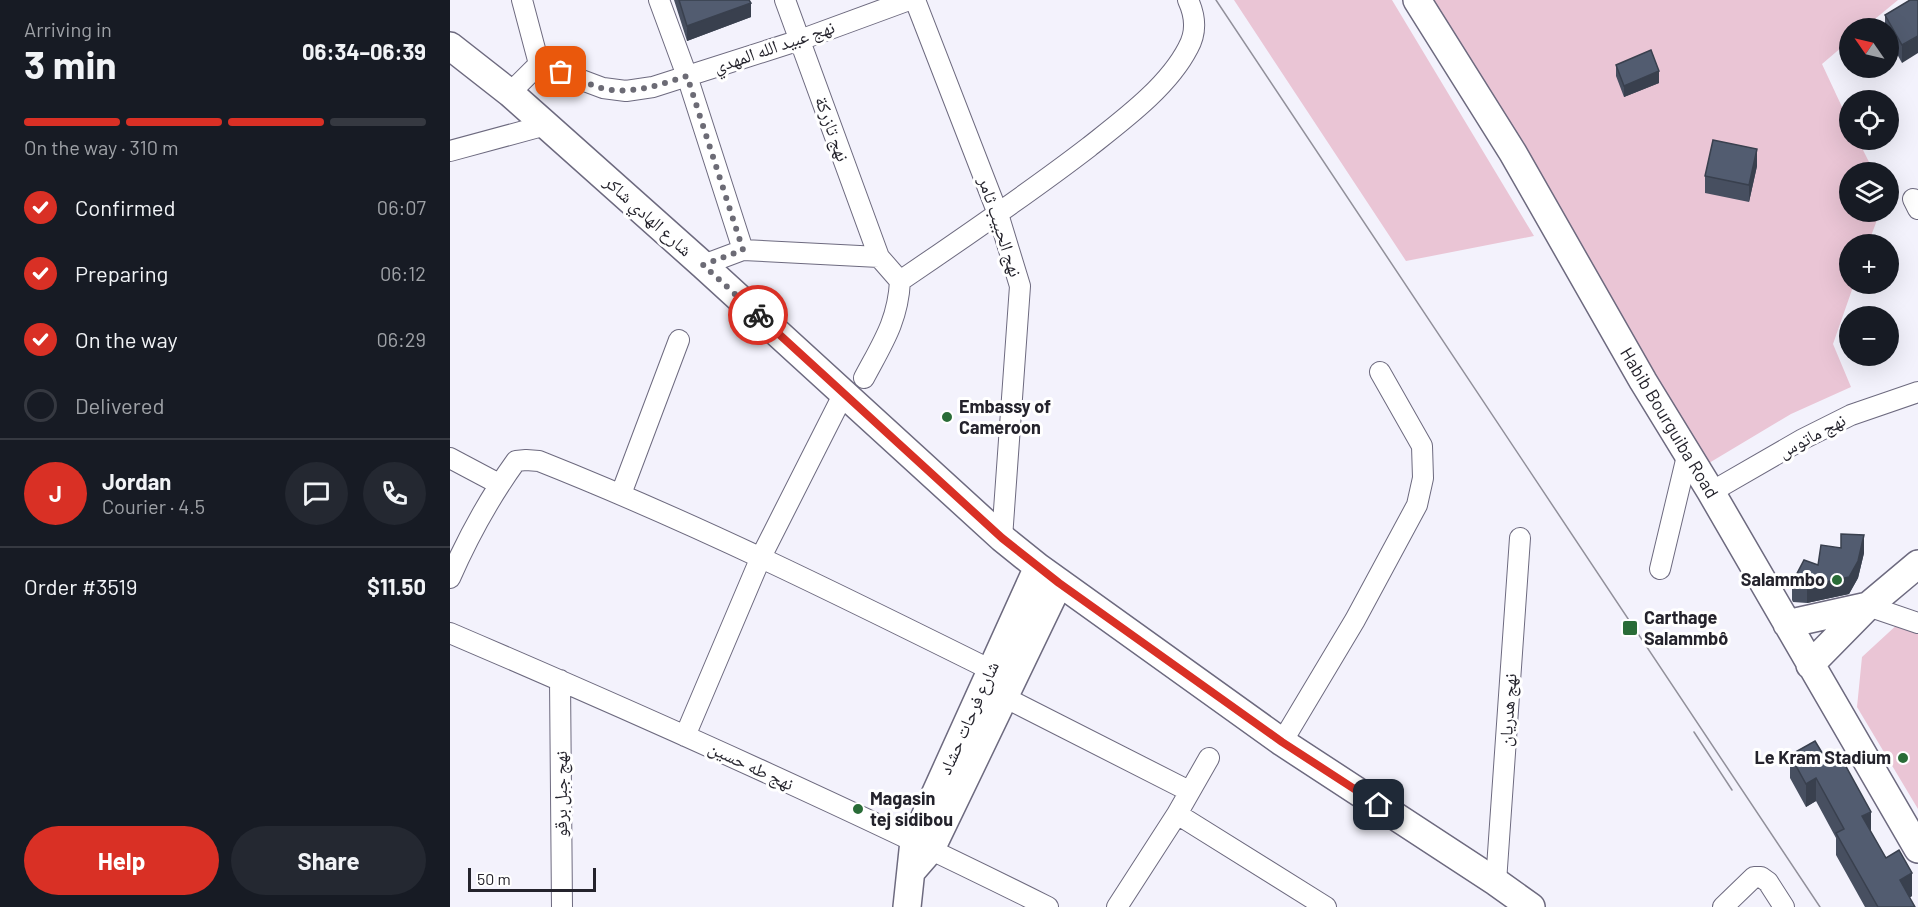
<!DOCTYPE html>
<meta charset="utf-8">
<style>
:root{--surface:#171b24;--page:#242831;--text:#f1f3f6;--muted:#9ea1a6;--line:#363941;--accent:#d93025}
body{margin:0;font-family:Barlow,"Noto Naskh Arabic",sans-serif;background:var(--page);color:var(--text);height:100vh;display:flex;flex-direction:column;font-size:22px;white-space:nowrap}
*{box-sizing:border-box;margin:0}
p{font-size:20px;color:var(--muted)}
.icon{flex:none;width:33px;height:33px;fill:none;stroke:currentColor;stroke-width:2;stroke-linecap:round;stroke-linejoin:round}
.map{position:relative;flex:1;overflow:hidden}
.panel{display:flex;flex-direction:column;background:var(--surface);width:450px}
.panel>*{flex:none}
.needle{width:39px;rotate:304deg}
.buttons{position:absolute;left:1389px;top:18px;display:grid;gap:12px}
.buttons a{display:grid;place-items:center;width:60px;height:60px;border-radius:50%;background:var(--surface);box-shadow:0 6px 24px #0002;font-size:30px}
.scale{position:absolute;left:18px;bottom:15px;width:128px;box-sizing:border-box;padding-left:6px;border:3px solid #24232c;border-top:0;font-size:16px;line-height:21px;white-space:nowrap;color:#24232c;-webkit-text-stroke:4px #fff;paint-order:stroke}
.pin{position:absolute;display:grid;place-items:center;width:51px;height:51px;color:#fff;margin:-26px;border-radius:12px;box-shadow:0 3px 9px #0006}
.courier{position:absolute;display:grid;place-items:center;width:60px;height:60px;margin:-30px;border:4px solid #d93025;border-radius:50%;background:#fff;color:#222;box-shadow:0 2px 8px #0007}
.summary em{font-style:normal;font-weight:700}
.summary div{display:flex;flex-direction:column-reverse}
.summary{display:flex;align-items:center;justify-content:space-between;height:102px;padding:0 24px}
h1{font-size:39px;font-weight:700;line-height:45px}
.bar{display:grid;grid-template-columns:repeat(4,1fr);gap:9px 6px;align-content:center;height:72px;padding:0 24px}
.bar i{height:8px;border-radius:4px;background:var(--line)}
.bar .selected{background:var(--accent)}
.bar p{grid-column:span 4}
.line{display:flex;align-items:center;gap:15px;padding:0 24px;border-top:2px solid var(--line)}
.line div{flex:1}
.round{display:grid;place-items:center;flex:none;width:63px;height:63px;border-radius:32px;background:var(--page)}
ol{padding:0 24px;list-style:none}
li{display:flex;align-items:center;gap:18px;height:66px}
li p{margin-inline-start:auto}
li .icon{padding:6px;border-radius:50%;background:var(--accent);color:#fff;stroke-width:4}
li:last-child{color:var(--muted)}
li i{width:33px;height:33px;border:3px solid var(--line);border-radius:50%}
.button{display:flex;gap:12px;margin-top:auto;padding:12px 24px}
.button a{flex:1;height:69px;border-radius:36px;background:var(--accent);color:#fff;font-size:24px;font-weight:700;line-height:69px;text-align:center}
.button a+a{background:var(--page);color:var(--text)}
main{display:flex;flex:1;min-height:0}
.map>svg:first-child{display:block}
.green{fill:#eac5d5}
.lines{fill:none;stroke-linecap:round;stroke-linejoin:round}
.street-casing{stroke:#6d6a7f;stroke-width:22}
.secondary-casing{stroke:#6d6a7f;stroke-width:30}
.street{stroke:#fff;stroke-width:20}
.secondary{stroke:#fff;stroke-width:27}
.tram{stroke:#91909a;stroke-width:1.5}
.wall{fill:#474f60}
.shaded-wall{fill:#39404e}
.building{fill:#525c70;stroke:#39404e;stroke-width:1.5}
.done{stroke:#6c6b75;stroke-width:6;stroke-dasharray:0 10.8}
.route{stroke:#d93025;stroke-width:8}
.poi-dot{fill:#296c37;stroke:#fff;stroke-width:2}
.labels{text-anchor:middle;stroke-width:6;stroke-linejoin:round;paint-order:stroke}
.street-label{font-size:18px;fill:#24232c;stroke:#fff}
.poi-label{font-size:18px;font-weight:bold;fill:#24232c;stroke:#fff;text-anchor:start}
</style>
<main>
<section class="panel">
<div class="summary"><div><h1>3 min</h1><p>Arriving in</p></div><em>06:34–06:39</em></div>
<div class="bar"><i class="selected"></i><i class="selected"></i><i class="selected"></i><i></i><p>On the way · 310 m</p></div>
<ol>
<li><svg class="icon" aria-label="check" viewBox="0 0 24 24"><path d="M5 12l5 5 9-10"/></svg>Confirmed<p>06:07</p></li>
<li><svg class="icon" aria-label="check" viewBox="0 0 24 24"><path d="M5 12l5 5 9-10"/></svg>Preparing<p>06:12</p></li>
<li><svg class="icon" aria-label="check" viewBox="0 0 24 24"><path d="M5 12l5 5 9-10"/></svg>On the way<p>06:29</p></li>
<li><i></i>Delivered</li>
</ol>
<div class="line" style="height:108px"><b class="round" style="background:var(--accent);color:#fff">J</b><div><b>Jordan</b><p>Courier · 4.5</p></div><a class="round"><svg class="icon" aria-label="chat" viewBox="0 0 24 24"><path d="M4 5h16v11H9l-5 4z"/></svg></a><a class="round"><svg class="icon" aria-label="phone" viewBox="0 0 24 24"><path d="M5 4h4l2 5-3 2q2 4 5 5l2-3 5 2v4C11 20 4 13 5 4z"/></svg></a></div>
<div class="line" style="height:78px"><div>Order #3519</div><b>$11.50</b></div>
<div class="button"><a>Help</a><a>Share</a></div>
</section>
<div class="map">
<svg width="1468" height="907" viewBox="0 0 1468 907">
<rect width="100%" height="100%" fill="#f3f2fc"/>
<path class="green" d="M784,0h158l142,236 -128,25z
M975,0h473l-34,28h-14l-1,13 -27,23 27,58 1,18h8l16,32h-24v40h30l-12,32h-18v40h4l-21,60 18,43 -60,27 -92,55z
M1450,622l18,5v182l-61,-102 5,-50z"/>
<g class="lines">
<defs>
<path id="street" d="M72,0l17,64
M209,0l28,76 56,174
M335,0l94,257 21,24c63,-43 128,-87 189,-134 34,-27 79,-60 99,-99 9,-16 7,-33 0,-48
M465,0l83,214 22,72 -18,252
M60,93l29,-29 64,24 23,3 27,-4 147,-47 109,-40
M0,151l96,-26
M1463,199l5,10
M253,265l40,-15 136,7
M414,378c18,-34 34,-57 36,-97
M0,458l49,26
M1261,492l92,-53 48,-24 67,-23
M171,494l58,-154
M1210,569l27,-113
M0,578c18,-41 40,-81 66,-117l10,-1 13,1c154,61 303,135 452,209
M1418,606l50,17
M0,633c201,86 402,176 598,274
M110,680l2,227
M554,697l185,94
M235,736l76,-179 83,-164
M832,742l73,-122 62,-115 6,-27 -1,-32 -42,-74
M727,814l149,93
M1046,882l24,-344
M667,907l60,-93 32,-56
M1273,907l31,-30h7l7,5 16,25"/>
<path id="secondary" d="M967,0l96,153 130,228 68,111 207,357
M0,46l60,47 36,32 157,140 299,273 36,29 244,175 214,140 35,25
M1337,624l81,-18
M1360,665l58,-59 50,-42
M461,872l20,-23 128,-266
M457,907l7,-66 124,-274"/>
</defs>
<use href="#street" class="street-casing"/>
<use href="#secondary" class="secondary-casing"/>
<use href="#street" class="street"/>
<use href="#secondary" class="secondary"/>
<path class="tram" d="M766,0l604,907
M1244,732l38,58"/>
</g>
<path class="wall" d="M224,0h75l2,17 -64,24z
M1460,0l-8,63 -14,-25v-10h-3v-13z
M1166,65l43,18 -35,14 -8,-21z
M1307,166l-8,36 -44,-9v-17z
M1414,553l-6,25 -9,16 -42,9 -14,-1 -1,-2v-17l26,-18z
M1340,755l37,6 44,71 15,26 26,38 -3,2 6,9h-50l-29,-52v-17l-20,-37 -10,6 -16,-29z"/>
<path class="shaded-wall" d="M301,3v14l-64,24v-15z
M1468,36v17l-16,10v-18z
M1209,71v12l-35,14v-11z
M1307,149v17l-8,36v-17z
M1414,535v18l-6,25 -9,16 -42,9v-17z
M1366,778v23l-10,6v-23z
M1421,812v22l-9,-18z
M1462,873v23l-12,7v-23z"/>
<path class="building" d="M229,0h70l2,3 -64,23z
M1460,0h8v36l-16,9 -17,-30z
M1201,50l8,21 -35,15 -8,-21z
M1263,140l44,9 -8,36 -44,-9z
M1391,534l23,1 -6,26 -9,16 -42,9 -14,-1 -1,-2 12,-23 14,5 3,-20 20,3z
M1365,741l12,20 5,-3 3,7 8,-4 28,51 -9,4 24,42 13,-8 13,23 -12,7 15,27h-37l-42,-74 8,-4 -28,-51 -10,6 -16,-29z"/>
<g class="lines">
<path class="done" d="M111,72c14,6 29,13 44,17 28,5 55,-4 82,-13l56,174 -40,15 55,50"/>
<path class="route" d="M308,315l244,223 57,45 223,159 97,63"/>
</g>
<g class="poi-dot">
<circle cx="497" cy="417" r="6"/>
<circle cx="1387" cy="580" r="6"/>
<rect x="1172" y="620" width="16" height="16" rx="3"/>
<circle cx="1453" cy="758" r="6"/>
<circle cx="408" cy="809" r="6"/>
</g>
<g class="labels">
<g class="street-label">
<text transform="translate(324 47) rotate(-19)" y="6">نهج عبيد الله المهدي</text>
<text transform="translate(382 129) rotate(70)" y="6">نهج تازركة</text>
<text transform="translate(198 216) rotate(42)" y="6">شارع الهادي شاكر</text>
<text transform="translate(550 227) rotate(72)" y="6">نهج الحبيب ثامر</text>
<text transform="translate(1219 423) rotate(59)" y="6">Habib Bourguiba Road</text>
<text transform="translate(1362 436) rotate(-28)" y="6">نهج ماتوس</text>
<text transform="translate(1058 710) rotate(-86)" y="6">نهج هدريان</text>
<text transform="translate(519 718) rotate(-66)" y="6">شارع فرحات حشاد</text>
<text transform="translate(301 766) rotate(25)" y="6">نهج طه حسين</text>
<text transform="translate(111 794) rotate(-90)" y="6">نهج جبل برقو</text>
</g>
<g class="poi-label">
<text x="509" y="413">Embassy of<tspan x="509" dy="21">Cameroon</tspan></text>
<text x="1375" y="586" text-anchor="end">Salammbo</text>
<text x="1194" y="624">Carthage<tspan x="1194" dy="21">Salammbô</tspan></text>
<text x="1441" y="764" text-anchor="end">Le Kram Stadium</text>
<text x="420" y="805">Magasin<tspan x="420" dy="21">tej sidibou</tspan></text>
</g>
</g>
</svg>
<div class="buttons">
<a><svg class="needle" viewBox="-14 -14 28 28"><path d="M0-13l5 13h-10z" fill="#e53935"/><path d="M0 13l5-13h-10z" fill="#9ea1a6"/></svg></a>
<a><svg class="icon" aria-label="locate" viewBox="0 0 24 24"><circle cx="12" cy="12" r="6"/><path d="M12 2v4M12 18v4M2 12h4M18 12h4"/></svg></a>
<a><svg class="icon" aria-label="layers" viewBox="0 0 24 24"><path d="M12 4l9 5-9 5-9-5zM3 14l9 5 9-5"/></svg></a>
<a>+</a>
<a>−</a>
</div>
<div class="scale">50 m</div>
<div class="pin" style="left:111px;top:72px;background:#ea580c"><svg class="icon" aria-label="bag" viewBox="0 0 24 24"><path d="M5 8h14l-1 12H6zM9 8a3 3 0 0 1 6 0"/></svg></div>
<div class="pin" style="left:929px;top:805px;background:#1f2937"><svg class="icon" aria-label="home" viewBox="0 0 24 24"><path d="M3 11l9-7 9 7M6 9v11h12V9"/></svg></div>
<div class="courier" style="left:308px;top:315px"><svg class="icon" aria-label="bike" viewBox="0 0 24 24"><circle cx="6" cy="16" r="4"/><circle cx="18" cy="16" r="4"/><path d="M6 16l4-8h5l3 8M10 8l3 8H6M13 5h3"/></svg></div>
</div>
</main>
